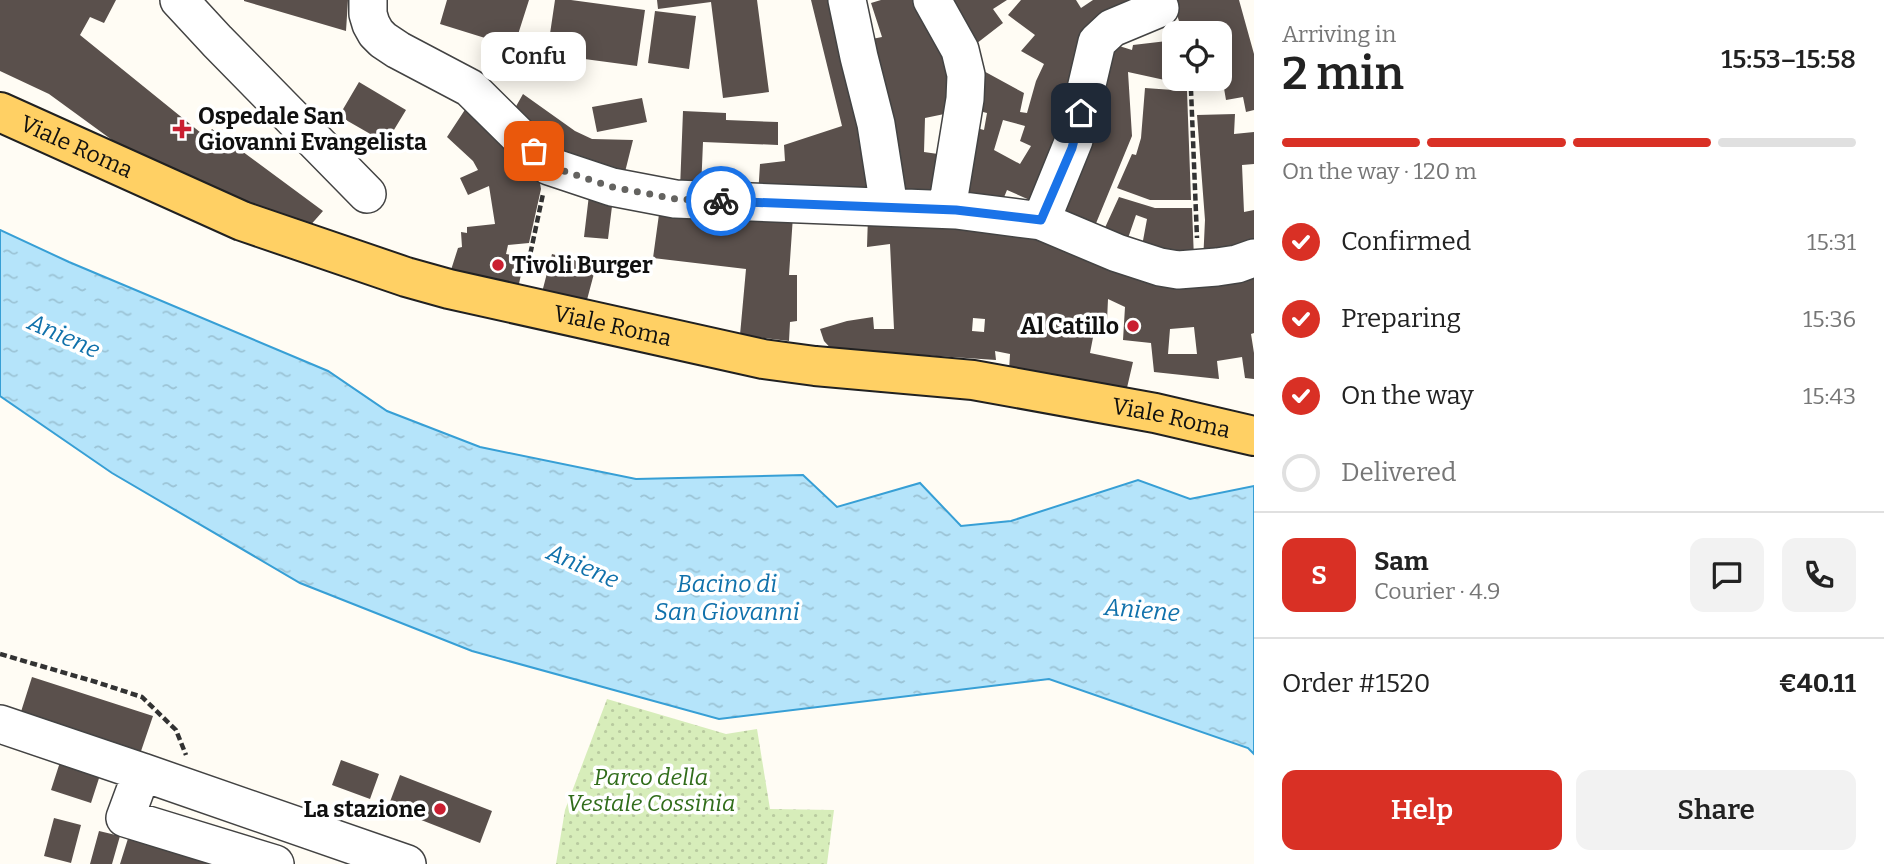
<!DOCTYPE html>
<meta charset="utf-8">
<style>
:root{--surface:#fff;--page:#f2f2f2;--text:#222;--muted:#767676;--line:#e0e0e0;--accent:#d93025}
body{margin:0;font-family:Bitter,serif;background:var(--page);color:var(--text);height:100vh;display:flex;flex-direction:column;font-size:26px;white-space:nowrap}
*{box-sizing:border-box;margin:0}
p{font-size:23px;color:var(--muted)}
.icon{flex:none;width:38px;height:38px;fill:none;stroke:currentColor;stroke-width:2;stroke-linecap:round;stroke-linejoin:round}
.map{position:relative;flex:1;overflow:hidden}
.details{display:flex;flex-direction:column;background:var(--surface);width:630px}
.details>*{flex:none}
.controls{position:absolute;left:1162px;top:21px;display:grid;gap:14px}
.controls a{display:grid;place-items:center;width:70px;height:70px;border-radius:14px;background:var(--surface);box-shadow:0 4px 18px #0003;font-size:35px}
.pin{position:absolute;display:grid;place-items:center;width:60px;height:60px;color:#fff;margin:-30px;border-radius:14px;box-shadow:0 4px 10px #0006}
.courier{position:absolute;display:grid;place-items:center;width:70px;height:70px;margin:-35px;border:5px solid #1a73e8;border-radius:50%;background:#fff;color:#222;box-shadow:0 2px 9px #0007}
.bubble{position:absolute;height:49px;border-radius:14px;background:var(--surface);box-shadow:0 4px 18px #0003;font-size:23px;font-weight:600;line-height:49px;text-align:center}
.head em{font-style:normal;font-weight:600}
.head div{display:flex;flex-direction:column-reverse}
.head{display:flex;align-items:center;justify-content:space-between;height:119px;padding:0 28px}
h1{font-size:46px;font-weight:600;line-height:52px}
.bar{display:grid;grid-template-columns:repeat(4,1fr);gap:10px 7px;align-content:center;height:84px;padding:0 28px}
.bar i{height:9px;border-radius:5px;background:var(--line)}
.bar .current{background:var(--accent)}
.bar p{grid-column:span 4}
.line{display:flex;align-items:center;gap:18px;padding:0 28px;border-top:2px solid var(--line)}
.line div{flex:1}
.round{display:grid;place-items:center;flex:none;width:74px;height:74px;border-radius:14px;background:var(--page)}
ol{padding:0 28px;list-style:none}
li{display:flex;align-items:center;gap:21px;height:77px}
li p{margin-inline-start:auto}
li .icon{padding:7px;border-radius:50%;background:var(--accent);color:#fff;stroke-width:4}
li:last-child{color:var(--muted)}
li i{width:38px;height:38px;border:4px solid var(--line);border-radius:50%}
.button{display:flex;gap:14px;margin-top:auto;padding:14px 28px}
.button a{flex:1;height:80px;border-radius:14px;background:var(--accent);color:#fff;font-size:28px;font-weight:600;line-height:80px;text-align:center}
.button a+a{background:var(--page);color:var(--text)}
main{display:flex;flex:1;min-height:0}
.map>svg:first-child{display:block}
.park{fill:url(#park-dots)}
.water{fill:url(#water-ripples);stroke:#379fd5;stroke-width:2}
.building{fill:#5a504c;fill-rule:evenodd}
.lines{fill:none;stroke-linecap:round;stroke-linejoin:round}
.minor-casing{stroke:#434343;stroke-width:40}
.major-casing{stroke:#212121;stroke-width:42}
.path{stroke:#323232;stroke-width:4.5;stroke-dasharray:7 3.5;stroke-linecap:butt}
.minor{stroke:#fff;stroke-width:37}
.major{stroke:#ffd064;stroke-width:38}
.done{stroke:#646360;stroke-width:7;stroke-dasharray:0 12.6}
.route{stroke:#1a73e8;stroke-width:9}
.poi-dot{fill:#ca1f31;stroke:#fff;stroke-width:2.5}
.labels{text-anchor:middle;stroke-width:7;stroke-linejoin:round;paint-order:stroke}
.poi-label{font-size:23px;font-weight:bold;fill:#101010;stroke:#fff;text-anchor:start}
.street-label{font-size:23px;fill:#101010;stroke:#fff}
.park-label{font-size:23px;font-style:italic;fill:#316d1b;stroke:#fff}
.water-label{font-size:24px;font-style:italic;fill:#1071ab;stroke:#fff}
</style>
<main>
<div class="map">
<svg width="1254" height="864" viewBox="0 0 1254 864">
<defs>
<pattern id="park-dots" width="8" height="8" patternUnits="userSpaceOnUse" patternTransform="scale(1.75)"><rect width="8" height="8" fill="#d7edba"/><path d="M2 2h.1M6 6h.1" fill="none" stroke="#b8ca9f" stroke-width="1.8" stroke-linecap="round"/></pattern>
<pattern id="water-ripples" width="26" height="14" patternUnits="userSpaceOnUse" patternTransform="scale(1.75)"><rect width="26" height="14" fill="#b5e4fa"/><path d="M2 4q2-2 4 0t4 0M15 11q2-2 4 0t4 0" fill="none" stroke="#9bc3d5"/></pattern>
</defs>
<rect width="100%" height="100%" fill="#fffcf4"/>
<path class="park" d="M607,699l119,35 31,-5 13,80 64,1 -7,54h-271l9,-54z"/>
<path class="water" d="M0,230l69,32 259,109 59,40 93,36 156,32 167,-4 34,32 83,-24 41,43 50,-5 127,-41 52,19 64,-13v268l-6,-6 -199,-69 -330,40 -247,-68 -172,-68 -188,-110 -112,-77z"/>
<path class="building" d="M0,0h116l-12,23 -14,-6 -10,18 126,102 6,-8 111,82 -23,26 -133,-57 -118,-86 -49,-23z
M244,0h104l-2,31 -102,-30z
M447,0h82l-15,47 -74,-23z
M555,0h16l74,10 -8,56 -90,-12z
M657,0h100l12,92 -46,6 -12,-96 -53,7z
M811,0h28l42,195 -123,1 2,-32 25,-3 -1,-16 58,-19z
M881,0h39l34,63v49l-29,6 -1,34 21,3 -7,39 -42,3 -34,-156 20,-4 -11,-34z
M939,0h68l-14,9 10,14 -31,24z
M1021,0h55l5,8 12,-8h62l-42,15 -72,190 -34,-15 -7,17 -44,-12 13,-69 15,4 3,-17 -16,-4 9,-40 44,24 -4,19 7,1 9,-32 8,-17 -23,-13 14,-16 -27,-20zM1003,120l22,6 -5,15 11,5 -11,18 -26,-14z
M1172,0h67l15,54v56l-8,2 -3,-15 -17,3 -6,-35v-32h-37z
M655,11l41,5 -7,53 -41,-6z
M1103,41l29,9 1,-5 34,-4 7,20v18h6l3,5 -55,-12 4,64 -40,97 -44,-20z
M359,82l47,28 -20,33 -47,-27z
M1145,88l42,3 4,109h-41l-33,-12 15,-34 4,1 5,-17z
M523,94l52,37 17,8 41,1 -9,36 -58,-15 -56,-44z
M642,98l5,24 -50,10 -5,-25z
M472,99l65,66 4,24 -12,54 -21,2 -2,9 19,3 -7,31 -67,-18 7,-22 4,-1 -1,-15 6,1v-6l28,-3 -6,-38 -21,9 -8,-17 18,-8 -5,-9 -26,-24z
M683,111l43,2v7l52,2v23l-75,-3 -2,48 -21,-1z
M1235,114l-1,20 20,-2v32l-12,1 2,47 10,-2v42l-51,11 2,-43 -8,-105z
M589,195l24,3 -5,41 -24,-2z
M1119,197l36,11h37l2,51 -52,-13 5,-27 -11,-4 -9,26 -24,-9z
M660,207l133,9 -4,59h8v46l-7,1 -1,19 -49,-6 6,-66 -93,-11z
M868,216l49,1 337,57v59l-3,1 3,19v26l-9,-1 -3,-21 -25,4 2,18 -65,-7 -3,-29 -28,-3 2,-33 -17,-8 -1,22 -11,1 -6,31 43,9 -7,30 -117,-21 1,-17 -15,-3 1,9 -149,-10 -12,3 -11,-12 -4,-12 27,-8 26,-4 1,12h20l-4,-85 -23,3zM973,318l12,1 -1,13 -12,-1zM1194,327l3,27h-29l2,-25z
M552,254l44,12 -12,45 -44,-11z
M32,677l121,39 -14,41 -120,-39z
M61,759l40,13 -10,31 -40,-13z
M341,760l38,14 -9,25 -38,-14z
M400,775l92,36 -12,32 -92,-36z
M54,818l27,7 -10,38 -27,-7z
M131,829l110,35h-121z
M99,831l21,5 -8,28h-22z"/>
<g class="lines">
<defs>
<path id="minor" d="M179,0l38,41 150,153
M368,0v14l3,10 5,9 7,7 15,10 72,38 79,78 63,21 63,12 281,11 85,11 76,32 43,14 18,3 39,-3 20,-3 17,-6
M847,0l12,57 17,67 13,83
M932,0l28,50 6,25 -1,24 -18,110
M1041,221l33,-81 23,-98 15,-14 48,-20
M0,724l142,48
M275,864l-150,-46 17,-46 265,92"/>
<g id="major">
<path id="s1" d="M0,112l242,109 164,56 43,12 314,70 52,7 158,14 182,33 99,23"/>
</g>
</defs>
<use href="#minor" class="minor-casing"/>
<use href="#major" class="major-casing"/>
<path class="path" d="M1170,34l4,11
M1187,79l4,11 6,148
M526,274l17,-80
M0,654l96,28 46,15 34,33 10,25"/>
<use href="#minor" class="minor"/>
<use href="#major" class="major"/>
</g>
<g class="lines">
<path class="done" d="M534,151l15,15 63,21 64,12 45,2"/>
<path class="route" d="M721,201l235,9 85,10 31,-72 9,-35"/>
</g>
<g class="poi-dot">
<path d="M178.5 118.5h7v7h7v7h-7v7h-7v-7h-7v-7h7z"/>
<circle cx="498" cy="265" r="7"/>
<circle cx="1133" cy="326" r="7"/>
<circle cx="440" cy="809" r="7"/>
</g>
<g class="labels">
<g class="poi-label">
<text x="198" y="124">Ospedale San<tspan x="198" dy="26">Giovanni Evangelista</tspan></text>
<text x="512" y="273">Tivoli Burger</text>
<text x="1119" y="334" text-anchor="end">Al Catillo</text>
<text x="426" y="817" text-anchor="end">La stazione</text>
</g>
<g class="street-label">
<text dy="8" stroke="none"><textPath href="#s1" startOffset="84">Viale Roma</textPath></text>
<text dy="8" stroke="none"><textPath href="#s1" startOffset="651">Viale Roma</textPath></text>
<text dy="8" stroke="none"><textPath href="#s1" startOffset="1218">Viale Roma</textPath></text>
</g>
<g class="park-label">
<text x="651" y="785">Parco della<tspan x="651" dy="26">Vestale Cossinia</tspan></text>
</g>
<g class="water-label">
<text transform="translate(64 336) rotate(24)" y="8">Aniene</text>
<text transform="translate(583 566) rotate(24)" y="8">Aniene</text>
<text x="727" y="592">Bacino di<tspan x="727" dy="28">San Giovanni</tspan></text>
<text transform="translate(1142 610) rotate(5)" y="8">Aniene</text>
</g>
</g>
</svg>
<div class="controls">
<a><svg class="icon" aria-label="locate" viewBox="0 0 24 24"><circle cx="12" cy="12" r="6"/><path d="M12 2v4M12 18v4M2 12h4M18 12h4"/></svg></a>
</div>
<div class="pin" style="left:534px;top:151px;background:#ea580c"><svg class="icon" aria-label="bag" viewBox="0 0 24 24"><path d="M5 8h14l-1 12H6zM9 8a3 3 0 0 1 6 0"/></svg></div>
<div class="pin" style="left:1081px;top:113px;background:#1f2937"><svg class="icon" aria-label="home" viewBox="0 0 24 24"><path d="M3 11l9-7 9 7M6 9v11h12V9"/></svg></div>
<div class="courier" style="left:721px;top:201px"><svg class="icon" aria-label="bike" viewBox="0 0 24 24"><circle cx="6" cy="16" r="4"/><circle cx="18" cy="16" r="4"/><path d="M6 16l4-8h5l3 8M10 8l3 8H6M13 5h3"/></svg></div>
<div class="bubble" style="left:481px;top:32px;width:105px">Confu</div>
</div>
<section class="details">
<div class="head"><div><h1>2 min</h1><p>Arriving in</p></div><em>15:53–15:58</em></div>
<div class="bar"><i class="current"></i><i class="current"></i><i class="current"></i><i></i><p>On the way · 120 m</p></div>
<ol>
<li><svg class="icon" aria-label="check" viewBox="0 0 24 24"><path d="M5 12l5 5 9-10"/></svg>Confirmed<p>15:31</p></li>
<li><svg class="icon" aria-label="check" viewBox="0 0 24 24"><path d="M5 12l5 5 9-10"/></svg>Preparing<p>15:36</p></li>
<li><svg class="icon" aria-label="check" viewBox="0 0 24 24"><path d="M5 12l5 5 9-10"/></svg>On the way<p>15:43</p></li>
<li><i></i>Delivered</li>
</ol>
<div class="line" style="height:126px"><b class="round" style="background:var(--accent);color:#fff">S</b><div><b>Sam</b><p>Courier · 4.9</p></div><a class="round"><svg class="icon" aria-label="chat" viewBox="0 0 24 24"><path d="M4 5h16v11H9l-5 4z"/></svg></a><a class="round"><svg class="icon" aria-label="phone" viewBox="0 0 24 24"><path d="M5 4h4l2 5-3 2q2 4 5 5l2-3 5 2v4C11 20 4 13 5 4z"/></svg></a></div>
<div class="line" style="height:91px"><div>Order #1520</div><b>€40.11</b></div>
<div class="button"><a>Help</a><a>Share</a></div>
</section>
</main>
